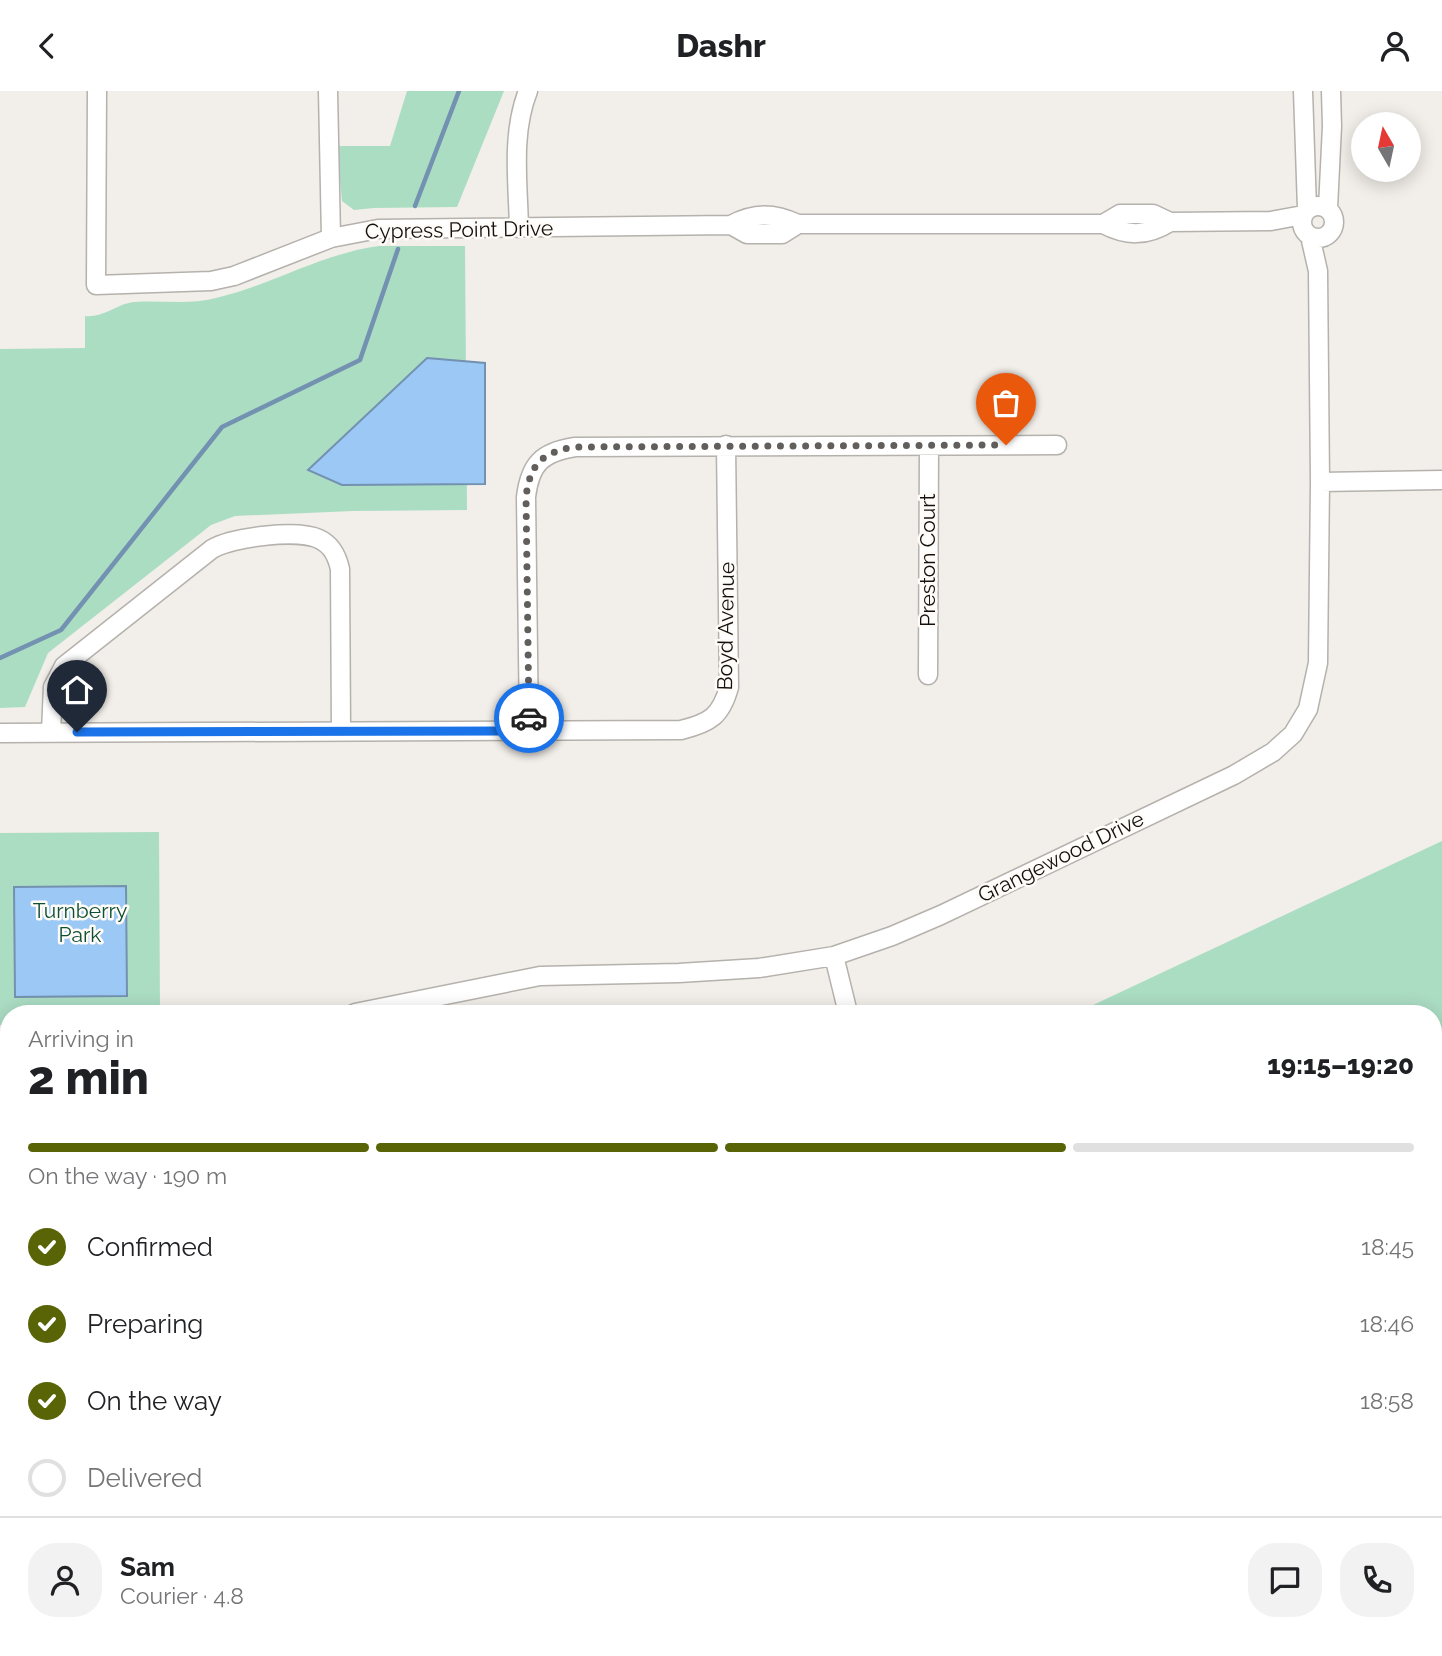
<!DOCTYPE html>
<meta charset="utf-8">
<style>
:root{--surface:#fff;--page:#f2f2f2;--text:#202124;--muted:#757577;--line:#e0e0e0;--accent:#586406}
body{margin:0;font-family:Raleway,sans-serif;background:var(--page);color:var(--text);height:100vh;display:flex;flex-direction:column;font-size:26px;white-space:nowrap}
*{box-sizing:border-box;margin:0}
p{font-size:23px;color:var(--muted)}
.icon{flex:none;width:38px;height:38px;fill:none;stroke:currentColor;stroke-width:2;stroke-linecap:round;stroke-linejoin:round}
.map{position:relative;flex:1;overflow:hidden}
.sheet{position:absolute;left:0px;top:914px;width:1442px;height:653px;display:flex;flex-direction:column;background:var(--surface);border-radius:28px 28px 0 0;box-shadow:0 4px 18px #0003}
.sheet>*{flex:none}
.needle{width:46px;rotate:351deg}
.buttons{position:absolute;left:1351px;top:21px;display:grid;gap:14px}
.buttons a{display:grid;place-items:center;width:70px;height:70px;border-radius:50%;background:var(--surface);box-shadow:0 4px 18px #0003;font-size:35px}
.pin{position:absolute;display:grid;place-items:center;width:60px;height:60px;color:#fff;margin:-72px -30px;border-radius:50% 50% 50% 0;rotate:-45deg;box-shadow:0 0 7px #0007}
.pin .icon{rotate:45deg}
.courier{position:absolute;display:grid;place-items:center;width:70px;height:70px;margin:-35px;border:5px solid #1a73e8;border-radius:50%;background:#fff;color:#222;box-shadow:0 2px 9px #0007}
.summary em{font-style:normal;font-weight:800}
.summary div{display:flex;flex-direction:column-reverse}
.summary{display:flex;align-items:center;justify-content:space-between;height:119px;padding:0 28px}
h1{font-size:46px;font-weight:800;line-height:52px}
.bar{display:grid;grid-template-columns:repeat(4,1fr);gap:10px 7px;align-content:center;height:84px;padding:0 28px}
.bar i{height:9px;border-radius:5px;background:var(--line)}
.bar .current{background:var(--accent)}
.bar p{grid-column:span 4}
.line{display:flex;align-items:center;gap:18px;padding:0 28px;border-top:2px solid var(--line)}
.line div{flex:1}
.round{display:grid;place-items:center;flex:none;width:74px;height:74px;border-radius:28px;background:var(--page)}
ol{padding:0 28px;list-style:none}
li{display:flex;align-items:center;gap:21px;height:77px}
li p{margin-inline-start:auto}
li .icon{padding:7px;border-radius:50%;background:var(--accent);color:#fff;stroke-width:4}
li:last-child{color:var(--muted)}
li i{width:38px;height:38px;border:4px solid var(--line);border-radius:50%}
header{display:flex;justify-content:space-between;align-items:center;height:91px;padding:0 28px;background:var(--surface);font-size:32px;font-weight:800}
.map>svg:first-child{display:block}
.green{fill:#abddc3}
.water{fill:#9cc8f5;stroke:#7391b0;stroke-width:2}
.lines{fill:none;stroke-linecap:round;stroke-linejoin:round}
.stream{stroke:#7391b0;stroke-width:4.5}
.minor-casing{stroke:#b5b1ac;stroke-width:21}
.minor{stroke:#fff;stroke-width:18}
.done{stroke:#615e5c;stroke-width:7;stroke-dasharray:0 12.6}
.route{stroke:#1a73e8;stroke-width:9}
.labels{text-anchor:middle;stroke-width:5;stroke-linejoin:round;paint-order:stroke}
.street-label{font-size:21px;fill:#131110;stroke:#fffbf7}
.park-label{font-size:21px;fill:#0d4f36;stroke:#fffbf7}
</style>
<header><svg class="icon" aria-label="back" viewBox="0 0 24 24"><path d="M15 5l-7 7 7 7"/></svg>Dashr<svg class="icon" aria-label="person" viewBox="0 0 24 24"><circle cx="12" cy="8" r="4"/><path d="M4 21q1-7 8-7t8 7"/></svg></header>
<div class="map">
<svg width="1442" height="1565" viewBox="0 0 1442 1565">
<rect width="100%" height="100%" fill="#f2eee9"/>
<path class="green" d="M407,0h97l-47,116 -83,1 -20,2 -12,-9 -5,-55h53z
M379,155h86l2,264 -114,1 -118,5 -24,9 -163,128 -23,54 -25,1v-359l85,-1v-32c20,2 32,-13 50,-14 27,-2 54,3 81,-4 56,-13 104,-44 163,-52z
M159,741l1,181h-151v12h-9v-192z
M1442,750v276l-9,3v-107h-357z
M732,1558h254v7h-254z"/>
<path class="water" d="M427,267l58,5v121l-143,1 -34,-15z
M126,795l1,110 -112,1 -1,-110z"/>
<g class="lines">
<path class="stream" d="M415,115l44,-115
M0,567l61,-28 161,-203 138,-67 38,-111"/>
<defs>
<path id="minor" d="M97,0l-1,194 115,-4 23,-5 97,-38 47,-9 353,-4 16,9h35l16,-10
M328,0l3,147
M1303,0l4,118
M1302 131a16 16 0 1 1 32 0a16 16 0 1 1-32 0Z
M1328,117l4,-82 -1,-35
M1103,133l17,-10h33l17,8 101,-1 32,-6
M731,134c24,-13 43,-12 67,-1h305c23,12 43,13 67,-2
M519,137c-1,-46 -8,-94 9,-137
M1320,391l122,-2
M928,584l1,-229
M529,640l-3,-234c4,-33 16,-45 49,-50l482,-2
M51,641l2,-45 11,-21 148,-117c20,-12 86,-20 107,-10 13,6 18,17 21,30l1,162
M0,642l681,-3c29,-7 40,-14 48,-43l-3,-242
M834,865l14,57
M355,922l185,-37 139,-3 80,-5 75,-12 58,-20 49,-21 293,-140 39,-23 20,-18 15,-25 10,-46 2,-181 -2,-211 -8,-35
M0,958h9
M1433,1284h9
M1433,1518l9,-1
M116,1558v7
M355,1558v7
M596,1558v7
M1136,1565l3,-7"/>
</defs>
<use href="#minor" class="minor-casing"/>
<use href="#minor" class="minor"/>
</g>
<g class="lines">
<path class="done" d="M529,627l-3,-221c4,-33 16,-45 49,-50l431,-2"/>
<path class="route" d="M77,641l452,-1v-13"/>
</g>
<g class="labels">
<g class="street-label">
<text transform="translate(459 139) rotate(-1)" y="7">Cypress Point Drive</text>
<text transform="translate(928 469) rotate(-90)" y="7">Preston Court</text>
<text transform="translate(726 535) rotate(-89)" y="7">Boyd Avenue</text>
<text transform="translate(1061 766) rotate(-26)" y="7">Grangewood Drive</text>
</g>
<g class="park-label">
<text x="80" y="827">Turnberry<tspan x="80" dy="24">Park</tspan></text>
</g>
</g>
</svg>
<div class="buttons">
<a><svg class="needle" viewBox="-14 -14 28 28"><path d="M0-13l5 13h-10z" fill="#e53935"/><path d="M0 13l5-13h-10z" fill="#757577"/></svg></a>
</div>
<div class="pin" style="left:1006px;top:354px;background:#ea580c"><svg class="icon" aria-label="bag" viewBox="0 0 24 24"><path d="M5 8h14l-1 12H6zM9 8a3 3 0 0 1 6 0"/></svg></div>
<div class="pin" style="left:77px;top:641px;background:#1f2937"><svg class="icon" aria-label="home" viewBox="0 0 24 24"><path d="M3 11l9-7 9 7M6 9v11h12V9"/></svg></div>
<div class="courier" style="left:529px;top:627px"><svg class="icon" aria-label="car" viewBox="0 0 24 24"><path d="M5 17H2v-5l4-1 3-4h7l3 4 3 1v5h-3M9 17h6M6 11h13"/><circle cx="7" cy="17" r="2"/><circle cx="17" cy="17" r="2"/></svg></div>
<section class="sheet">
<div class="summary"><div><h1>2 min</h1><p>Arriving in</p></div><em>19:15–19:20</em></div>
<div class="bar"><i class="current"></i><i class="current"></i><i class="current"></i><i></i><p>On the way · 190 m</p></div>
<ol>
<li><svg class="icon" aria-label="check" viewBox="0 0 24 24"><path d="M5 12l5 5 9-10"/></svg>Confirmed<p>18:45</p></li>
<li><svg class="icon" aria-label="check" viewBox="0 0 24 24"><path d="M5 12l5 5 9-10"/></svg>Preparing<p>18:46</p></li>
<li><svg class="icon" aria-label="check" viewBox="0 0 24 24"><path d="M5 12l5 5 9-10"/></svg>On the way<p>18:58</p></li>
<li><i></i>Delivered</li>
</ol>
<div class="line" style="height:126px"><a class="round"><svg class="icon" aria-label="person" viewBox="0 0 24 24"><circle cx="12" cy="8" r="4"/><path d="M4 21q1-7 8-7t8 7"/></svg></a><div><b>Sam</b><p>Courier · 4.8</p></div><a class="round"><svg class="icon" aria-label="chat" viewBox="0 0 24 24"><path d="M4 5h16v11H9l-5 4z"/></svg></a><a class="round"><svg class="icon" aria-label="phone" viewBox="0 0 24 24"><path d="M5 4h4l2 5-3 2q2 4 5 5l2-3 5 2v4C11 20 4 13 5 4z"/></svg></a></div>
</section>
</div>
